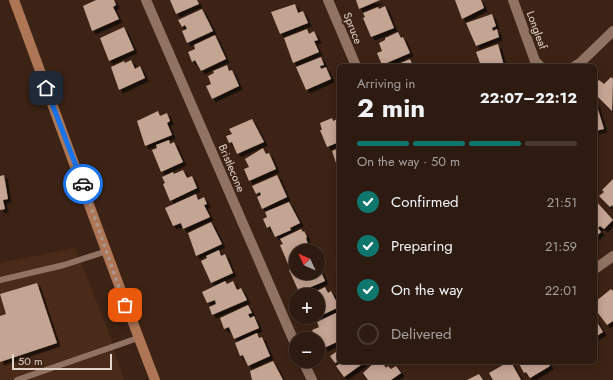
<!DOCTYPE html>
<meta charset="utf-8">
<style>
:root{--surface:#2d1a10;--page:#352319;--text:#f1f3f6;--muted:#a7a19f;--line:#483830;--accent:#0f766e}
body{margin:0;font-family:Jost,sans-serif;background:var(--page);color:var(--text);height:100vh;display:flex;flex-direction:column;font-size:15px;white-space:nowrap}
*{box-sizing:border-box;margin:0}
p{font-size:13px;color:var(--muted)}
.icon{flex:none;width:22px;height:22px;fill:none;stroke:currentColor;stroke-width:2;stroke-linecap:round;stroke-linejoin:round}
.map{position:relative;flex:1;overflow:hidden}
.panel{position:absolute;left:337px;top:64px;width:260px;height:300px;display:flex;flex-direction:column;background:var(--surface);border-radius:6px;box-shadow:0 2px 10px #0003,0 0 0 1px var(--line)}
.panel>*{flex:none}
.needle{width:26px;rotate:314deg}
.tools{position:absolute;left:289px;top:244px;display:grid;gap:8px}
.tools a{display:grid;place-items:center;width:36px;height:36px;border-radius:50%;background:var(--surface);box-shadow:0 2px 10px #0003,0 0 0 1px var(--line);font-size:20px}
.scale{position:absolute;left:12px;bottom:10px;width:100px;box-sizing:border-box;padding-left:4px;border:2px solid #e4d3ca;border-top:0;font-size:11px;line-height:14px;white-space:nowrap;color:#e4d3ca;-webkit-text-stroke:3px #3c2315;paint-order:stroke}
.pin{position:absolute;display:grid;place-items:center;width:34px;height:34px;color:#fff;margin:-17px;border-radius:8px;box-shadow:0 2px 6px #0006}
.courier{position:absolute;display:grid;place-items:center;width:40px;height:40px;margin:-20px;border:3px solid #1a73e8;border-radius:50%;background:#fff;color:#222;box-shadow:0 1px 5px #0007}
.headline em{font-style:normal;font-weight:700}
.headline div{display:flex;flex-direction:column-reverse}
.headline{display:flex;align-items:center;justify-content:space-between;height:68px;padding:0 20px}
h1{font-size:26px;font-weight:700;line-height:30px}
.bar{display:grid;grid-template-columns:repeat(4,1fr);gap:6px 4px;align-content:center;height:48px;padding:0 20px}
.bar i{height:5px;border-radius:3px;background:var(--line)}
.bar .active{background:var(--accent)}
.bar p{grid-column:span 4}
ol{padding:0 20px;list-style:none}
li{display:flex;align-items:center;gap:12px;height:44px}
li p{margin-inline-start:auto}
li .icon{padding:4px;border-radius:50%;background:var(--accent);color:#fff;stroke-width:4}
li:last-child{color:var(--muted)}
li i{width:22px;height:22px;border:2px solid var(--line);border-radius:50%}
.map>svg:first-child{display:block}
.built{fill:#4a2a18}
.building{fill:#c4a493;filter:url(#shadow)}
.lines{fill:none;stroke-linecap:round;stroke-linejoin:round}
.service{stroke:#917363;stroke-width:6}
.minor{stroke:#917363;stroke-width:10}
.secondary{stroke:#ae7655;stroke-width:10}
.done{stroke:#a9958b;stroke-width:4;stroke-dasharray:0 7.2}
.route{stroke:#1a73e8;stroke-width:5}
.labels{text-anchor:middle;stroke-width:4;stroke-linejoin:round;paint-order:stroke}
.street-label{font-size:11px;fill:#e4d3ca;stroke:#3c2315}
</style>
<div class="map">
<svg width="613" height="380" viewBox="0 0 613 380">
<defs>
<filter id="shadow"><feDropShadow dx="3.5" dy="3.5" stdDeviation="0" flood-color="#0009"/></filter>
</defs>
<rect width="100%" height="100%" fill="#3c2315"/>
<path class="built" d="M75,248l32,79 17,53h-124v-117z"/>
<path class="building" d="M96,0h18l2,5 -3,2 6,12 -27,12 -9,-25z
M170,0h27l2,4 -23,10z
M356,0h24l-21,9z
M455,0h26l3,8 -22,11z
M295,4l3,9 5,-2 5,12 -28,11 -9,-22z
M385,6l9,22 -23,9 -8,-19 2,-1 -2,-4 15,-6 1,2z
M202,9l11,22 -26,12 -5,-12 5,-2 -2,-4 -3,2 -4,-7z
M492,14l4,12 -4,2 1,3 4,-2 2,8 -23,9 -10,-23z
M124,27l10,23 -25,11 -9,-23z
M307,29l2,5 5,-3 4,9 -4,1 5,11 -26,11 -9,-25z
M398,32l3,6 2,-1 7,16 -28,12 -5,-12 5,-2 -3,-8 6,-3v-2z
M215,35l11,24 -25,12 -6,-11 -3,2 -4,-10 7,-3 -1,-4z
M498,44l6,22h-23l-5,-14z
M321,57l3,8 -4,1 1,3 5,-2 5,12 -25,11 -10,-23z
M410,59l3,7h-19z
M131,60l4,9 5,-3 5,12 -26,12 -8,-23 13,-6 1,2z
M227,65l2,6 3,-1 7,16 -27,13 -6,-13 5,-2 -3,-8 6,-3 -1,-2z
M611,77l2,2 -1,32 -17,-17v-10l4,-4 5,4z
M595,103h1l8,26 -9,2z
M158,111l2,5 7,-3 3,8 -3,2 5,12 -27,11 -8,-25z
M332,118l1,3 6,-3v24l-12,5 -7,-17h2l-2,-7z
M252,119l12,23 -27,12 -5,-12 -3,1 -3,-7 6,-2 -3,-5z
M169,140l1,4 4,-2 9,20 -22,10 -9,-22 5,-2 -1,-3z
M263,148l3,6 3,-1 7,16 -27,12 -5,-12 5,-2 -4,-8z
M339,148v24l-7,-21z
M183,170l4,8 5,-2 5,12 -27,13 -7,-17 2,-1 -3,-6 11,-5 1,2z
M4,175l4,24 -5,1 2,9 -5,1v-34z
M277,175l10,22 -25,12 -5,-12 4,-2 -1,-3 -4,2 -4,-8z
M613,179v28l-1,-2 -2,2 -11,-11 5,-4 -2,-2z
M196,194l2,6 6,-3 3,7 -3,1 6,12 -27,12 -2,-6 -8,3 -8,-18z
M595,200l18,20 -9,9 -4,-3 -2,2 3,4 -6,5z
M289,202l11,21 -10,5 1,2 -16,7 -5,-11 -3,2 -4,-9 4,-2 -2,-5z
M211,222l11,22 -26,12 -8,-23z
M301,229l2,3 1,-1 3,6 -1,1 4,13h-14v10l-8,3 -8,-19 3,-1 -3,-5z
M219,250l2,6 4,-2 8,19 -22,10 -10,-22 6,-3 -1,-2z
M318,265l7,16 -26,11 -10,-22 7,-3v6h22z
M225,281l2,3 6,-3 4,9 4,-2 6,12 -35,15 -3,-8 7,-3 -1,-4 -8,3 -5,-11z
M37,283l20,60 -57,19v-46l6,-2 -6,-20z
M325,287l3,6 3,-2 8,16 -21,10v-22h-4l-1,-2z
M611,289l2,2v30l-6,4 -12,-16v-7z
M248,305l4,8 -4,1 2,4 4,-2 5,12 -25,11 -5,-12 -5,2 -4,-11z
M338,312l1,29 -15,7 -6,-13 -3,1 -3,-6 7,-3 -2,-5z
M595,319l8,13 -8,5z
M257,333l2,5 3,-1 8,19 -22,10 -5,-11 -3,1 -5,-13z
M339,350v11l-4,2 -5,-7z
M273,361l10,19h-31l-2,-9z
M339,362h26l-21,15 -8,-11 5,-3z
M375,362h7l4,6 2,-2 3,3 5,-3 5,7 -10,7h-23l-5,-7z
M508,362h3l10,18h-28l-4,-7z
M518,362h30l2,4 -20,12 -4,-6 -2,1z
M479,374l4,6h-16z"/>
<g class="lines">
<path class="service" d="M0,280l64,-15 43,-14
M17,380l121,-42"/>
<path class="minor" d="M146,0l150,346
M328,0l28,66
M513,0l22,61 5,5
M575,66l5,-3 33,-32
M595,269l18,-13
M303,361l9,19"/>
<path class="secondary" d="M14,0c47,127 92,254 141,380"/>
</g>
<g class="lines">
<path class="done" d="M83,184l42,121"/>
<path class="route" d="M46,88l37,96"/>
</g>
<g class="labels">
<g class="street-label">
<text transform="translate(353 28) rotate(68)" y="4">Spruce</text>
<text transform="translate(537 30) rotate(70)" y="4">Longleaf</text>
<text transform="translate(232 168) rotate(67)" y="4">Bristlecone</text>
</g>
</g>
</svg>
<div class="tools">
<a><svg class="needle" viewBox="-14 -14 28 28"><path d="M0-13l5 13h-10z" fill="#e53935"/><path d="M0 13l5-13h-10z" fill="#a7a19f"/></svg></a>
<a>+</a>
<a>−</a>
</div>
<div class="scale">50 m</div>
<div class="pin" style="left:125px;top:305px;background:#ea580c"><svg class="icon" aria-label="bag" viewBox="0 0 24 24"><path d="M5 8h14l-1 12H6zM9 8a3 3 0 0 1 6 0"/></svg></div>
<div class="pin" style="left:46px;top:88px;background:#1f2937"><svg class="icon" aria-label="home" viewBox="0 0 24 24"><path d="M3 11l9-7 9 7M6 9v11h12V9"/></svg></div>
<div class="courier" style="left:83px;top:184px"><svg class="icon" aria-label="car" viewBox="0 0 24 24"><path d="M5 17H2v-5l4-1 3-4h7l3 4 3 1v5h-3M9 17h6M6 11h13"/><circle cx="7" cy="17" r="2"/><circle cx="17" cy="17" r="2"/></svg></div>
<section class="panel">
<div class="headline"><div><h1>2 min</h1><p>Arriving in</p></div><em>22:07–22:12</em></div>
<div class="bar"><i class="active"></i><i class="active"></i><i class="active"></i><i></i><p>On the way · 50 m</p></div>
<ol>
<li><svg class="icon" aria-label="check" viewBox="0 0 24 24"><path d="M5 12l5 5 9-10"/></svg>Confirmed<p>21:51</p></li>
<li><svg class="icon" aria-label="check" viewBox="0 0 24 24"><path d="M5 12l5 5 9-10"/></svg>Preparing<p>21:59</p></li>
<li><svg class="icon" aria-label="check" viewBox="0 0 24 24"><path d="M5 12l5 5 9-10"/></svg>On the way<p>22:01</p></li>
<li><i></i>Delivered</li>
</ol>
</section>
</div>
